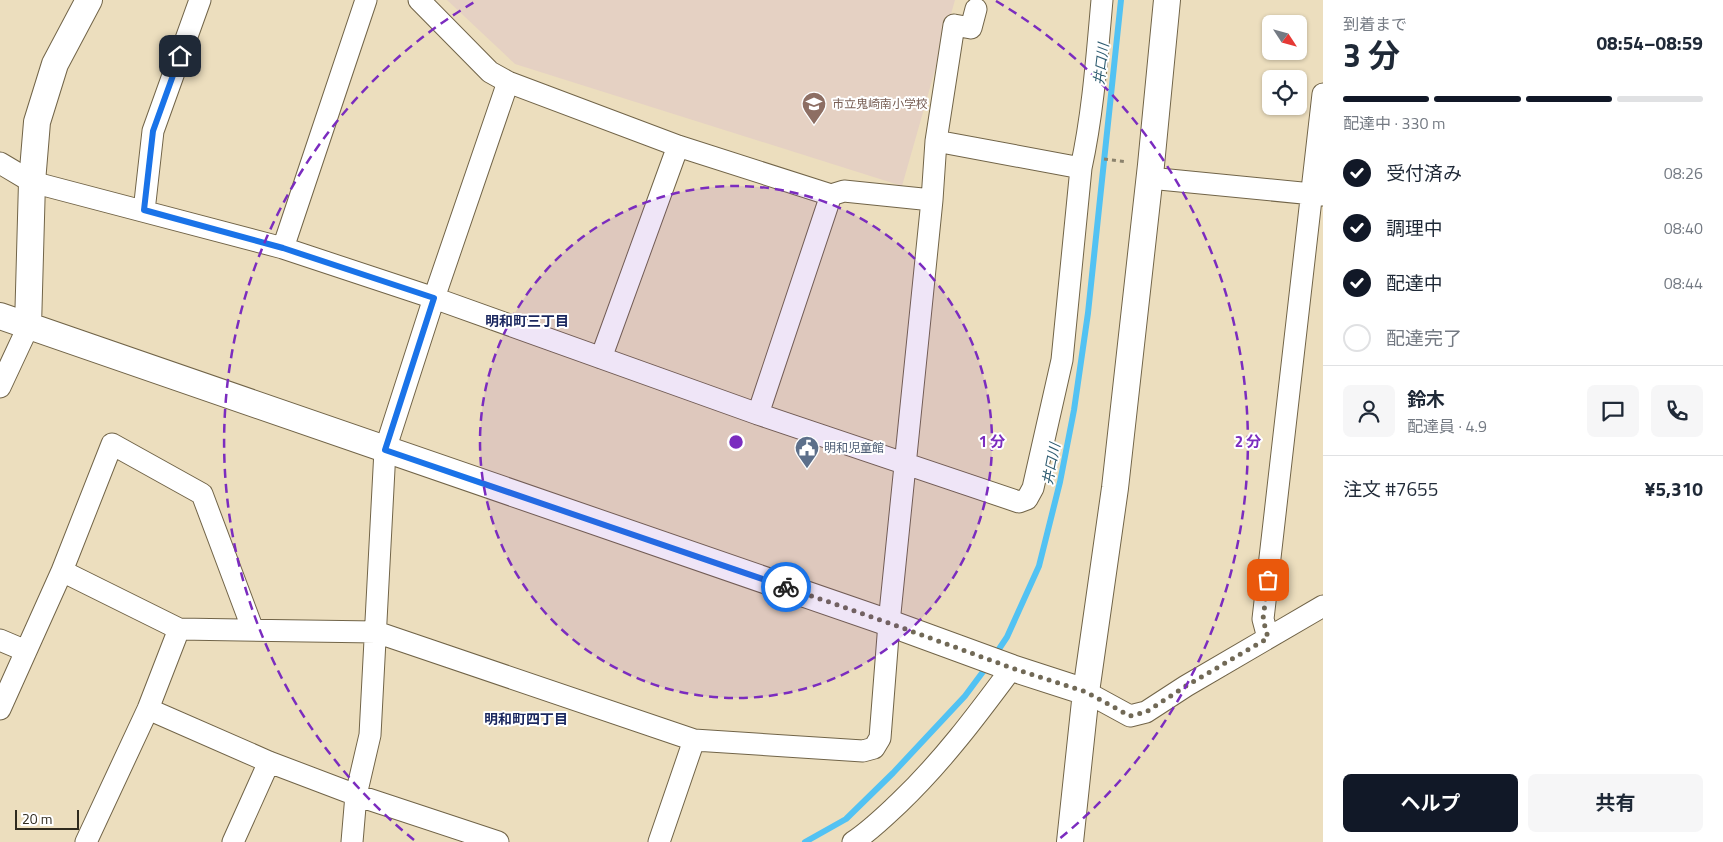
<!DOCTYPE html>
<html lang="ja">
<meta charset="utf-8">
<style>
:root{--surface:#fff;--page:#f6f6f7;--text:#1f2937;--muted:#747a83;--line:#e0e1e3;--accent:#111827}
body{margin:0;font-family:"Titillium Web","Noto Sans JP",sans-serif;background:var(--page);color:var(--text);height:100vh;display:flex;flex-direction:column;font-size:19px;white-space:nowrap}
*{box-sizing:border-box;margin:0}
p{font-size:16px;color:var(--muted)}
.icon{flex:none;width:28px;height:28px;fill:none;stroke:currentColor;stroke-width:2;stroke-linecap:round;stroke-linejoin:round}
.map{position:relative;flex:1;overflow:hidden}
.sheet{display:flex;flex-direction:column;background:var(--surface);width:400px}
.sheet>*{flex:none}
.needle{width:32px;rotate:126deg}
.fabs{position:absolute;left:1262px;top:15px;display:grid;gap:10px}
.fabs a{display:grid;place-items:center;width:45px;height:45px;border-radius:8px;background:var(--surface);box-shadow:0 1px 4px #0004;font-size:25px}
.scale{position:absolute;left:15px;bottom:12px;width:64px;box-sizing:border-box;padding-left:5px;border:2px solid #2f2a1e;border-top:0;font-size:14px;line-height:18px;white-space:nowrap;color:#2f2a1e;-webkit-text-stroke:4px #fff;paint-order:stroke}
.pin{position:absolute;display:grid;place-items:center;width:42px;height:42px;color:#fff;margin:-21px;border-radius:10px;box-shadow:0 2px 8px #0006}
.courier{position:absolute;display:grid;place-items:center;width:50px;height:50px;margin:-25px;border:4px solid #1a73e8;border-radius:50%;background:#fff;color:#222;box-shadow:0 1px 6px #0007}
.overview em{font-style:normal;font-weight:700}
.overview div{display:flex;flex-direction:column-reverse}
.overview{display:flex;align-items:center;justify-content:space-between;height:85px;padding:0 20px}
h1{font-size:32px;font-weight:700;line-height:38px}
.bar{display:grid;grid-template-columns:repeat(4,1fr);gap:8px 5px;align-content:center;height:60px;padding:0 20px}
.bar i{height:6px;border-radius:4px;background:var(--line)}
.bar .active{background:var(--accent)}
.bar p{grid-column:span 4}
.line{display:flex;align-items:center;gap:12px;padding:0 20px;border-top:1px solid var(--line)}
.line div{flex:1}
.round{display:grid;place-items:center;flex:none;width:52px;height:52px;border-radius:8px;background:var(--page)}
ol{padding:0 20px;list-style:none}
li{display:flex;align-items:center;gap:15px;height:55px}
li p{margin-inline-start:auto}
li .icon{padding:5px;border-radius:50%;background:var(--accent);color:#fff;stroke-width:4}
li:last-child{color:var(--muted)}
li i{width:28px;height:28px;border:2px solid var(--line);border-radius:50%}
.action{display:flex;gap:10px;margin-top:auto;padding:10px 20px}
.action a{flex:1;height:58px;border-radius:8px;background:var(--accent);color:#fff;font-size:20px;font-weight:700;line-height:58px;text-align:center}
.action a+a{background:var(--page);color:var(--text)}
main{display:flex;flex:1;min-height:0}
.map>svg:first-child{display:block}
.education{fill:#e5d1c3}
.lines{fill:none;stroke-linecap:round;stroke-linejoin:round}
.stream{stroke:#52c2f3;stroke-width:6}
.minor-casing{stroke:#716448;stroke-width:23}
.tertiary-casing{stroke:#716448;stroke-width:28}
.path{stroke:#8b826c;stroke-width:3;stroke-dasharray:4 4;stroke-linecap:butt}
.minor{stroke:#fff;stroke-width:21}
.tertiary{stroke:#fff;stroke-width:26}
.done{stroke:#716956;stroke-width:5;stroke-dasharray:0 9}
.route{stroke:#1a73e8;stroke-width:6}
.ring{fill:none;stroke:#7b2cbf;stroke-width:2.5;stroke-dasharray:9 6}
.labels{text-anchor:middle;stroke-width:4;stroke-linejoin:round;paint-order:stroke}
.education-label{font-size:12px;fill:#785e54;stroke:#fff;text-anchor:start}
.service-label{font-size:12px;fill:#4e5e75;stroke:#fff;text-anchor:start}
.water-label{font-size:14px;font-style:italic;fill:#2e5c71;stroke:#fff}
.neighbourhood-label{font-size:14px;font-weight:bold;fill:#1a275f;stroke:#fff}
.centre{fill:#7b2cbf;stroke:#fff;stroke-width:2.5}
.ring-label{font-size:15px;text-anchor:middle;font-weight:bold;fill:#7b2cbf;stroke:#fff;stroke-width:4;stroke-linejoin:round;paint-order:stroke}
</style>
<main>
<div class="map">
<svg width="1323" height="842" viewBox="0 0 1323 842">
<rect width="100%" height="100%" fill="#ecdebe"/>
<path class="education" d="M447,0h508l-53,186 -387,-122z"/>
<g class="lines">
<path class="stream" d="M995,655l12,-18 32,-71 21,-84 14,-72 14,-97 33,-313
M805,842l41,-23 47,-46 72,-77 23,-31"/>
<defs>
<path id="minor" d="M419,0l71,72 18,10 170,64 153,49 13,-4 88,9
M936,141l145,27
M0,163l32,19 251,66 151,50 324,116 261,88 8,-3 6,-11 29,-128 19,-192c12,-55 16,-112 21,-168
M1149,178l174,17
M144,211l9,-80 47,-131
M283,248l83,-248
M601,358l77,-212
M0,387l28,-60
M758,414l73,-219
M62,571l117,58 197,3 318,108 169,11 11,-3 6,-10 9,-115 43,-423 4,-59 18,-116 17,3 5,-19
M1268,638l-5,-19 60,-525
M0,640l26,11
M1086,692l44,24 16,-4 40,-26 137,-80
M0,709l62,-138 50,-127 90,50 51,136
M148,709l121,53 87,33 142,47
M86,842l62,-133 31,-80
M233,842l36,-80
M352,842l4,-47 14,-60 15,-285 49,-152 74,-216
M659,842l35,-102
M853,842c17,-11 31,-25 46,-39 43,-41 78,-88 113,-135"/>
<path id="tertiary" d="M0,316l889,307 123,45 74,24
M28,327l4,-145 5,-60 18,-58 34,-64
M1070,842l16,-150 29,-204 36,-323 16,-165"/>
</defs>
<use href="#minor" class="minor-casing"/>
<use href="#tertiary" class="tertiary-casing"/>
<path class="path" d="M1104,159l23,3"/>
<use href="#minor" class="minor"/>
<use href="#tertiary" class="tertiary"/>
</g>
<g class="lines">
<path class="done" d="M786,587l103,36 123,45 74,24 44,24 16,-4 40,-26 82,-48 -5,-19 5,-39"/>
<path class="route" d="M180,56l-27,75 -9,79 139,38 151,50 -49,152 401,137"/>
</g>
<circle cx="736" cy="442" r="256" fill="#7b2cbf" fill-opacity=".12"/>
<g class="ring">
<circle cx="736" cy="442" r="256"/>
<path d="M414 840A512 512 0 0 1 476 1M996 1A512 512 0 0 1 1058 840"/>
</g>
<defs>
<symbol id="school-pin" viewBox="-11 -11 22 30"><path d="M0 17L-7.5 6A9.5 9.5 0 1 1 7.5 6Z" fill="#8d6e63" stroke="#fff"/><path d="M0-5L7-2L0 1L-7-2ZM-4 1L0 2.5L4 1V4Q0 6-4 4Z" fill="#fff"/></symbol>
<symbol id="civic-pin" viewBox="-11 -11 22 30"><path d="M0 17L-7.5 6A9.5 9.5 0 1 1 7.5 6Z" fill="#5c6f8a" stroke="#fff"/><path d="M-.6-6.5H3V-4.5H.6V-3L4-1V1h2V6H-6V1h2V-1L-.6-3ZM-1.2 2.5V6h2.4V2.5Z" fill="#fff"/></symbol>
</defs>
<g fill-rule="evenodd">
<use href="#school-pin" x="800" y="90" width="28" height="38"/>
<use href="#civic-pin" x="793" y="434" width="28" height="38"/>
</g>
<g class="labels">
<g class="education-label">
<text x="832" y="108">市立鬼崎南小学校</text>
</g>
<g class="service-label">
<text x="824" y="452">明和児童館</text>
</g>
<g class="water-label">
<text transform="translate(1101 64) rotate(-83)" y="5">井口川</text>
<text transform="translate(1051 464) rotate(-79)" y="5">井口川</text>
</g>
<g class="neighbourhood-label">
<text x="527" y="326">明和町三丁目</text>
<text x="526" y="724">明和町四丁目</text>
</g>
</g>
<circle cx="736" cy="442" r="8" class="centre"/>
<g class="ring-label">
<text x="992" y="447">1 分</text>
<text x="1248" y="447">2 分</text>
</g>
</svg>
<div class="fabs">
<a><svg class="needle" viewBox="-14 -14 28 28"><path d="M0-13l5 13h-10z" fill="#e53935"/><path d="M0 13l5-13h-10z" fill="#747a83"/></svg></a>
<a><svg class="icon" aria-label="locate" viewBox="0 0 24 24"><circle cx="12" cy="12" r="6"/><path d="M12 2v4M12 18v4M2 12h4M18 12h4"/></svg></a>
</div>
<div class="scale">20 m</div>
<div class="pin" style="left:1268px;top:580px;background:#ea580c"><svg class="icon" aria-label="bag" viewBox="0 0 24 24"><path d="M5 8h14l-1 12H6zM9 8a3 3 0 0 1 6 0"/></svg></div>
<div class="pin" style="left:180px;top:56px;background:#1f2937"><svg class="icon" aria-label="home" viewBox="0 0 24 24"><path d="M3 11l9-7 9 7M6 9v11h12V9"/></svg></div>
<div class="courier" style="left:786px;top:587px"><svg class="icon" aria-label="bike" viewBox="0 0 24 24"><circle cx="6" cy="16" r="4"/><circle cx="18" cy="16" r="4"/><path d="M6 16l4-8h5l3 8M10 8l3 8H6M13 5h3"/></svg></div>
</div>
<section class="sheet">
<div class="overview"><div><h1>3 分</h1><p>到着まで</p></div><em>08:54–08:59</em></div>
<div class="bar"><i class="active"></i><i class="active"></i><i class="active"></i><i></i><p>配達中 · 330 m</p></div>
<ol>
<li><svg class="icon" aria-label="check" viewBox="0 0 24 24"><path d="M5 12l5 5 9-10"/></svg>受付済み<p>08:26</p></li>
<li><svg class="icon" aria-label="check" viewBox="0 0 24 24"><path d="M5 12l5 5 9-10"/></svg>調理中<p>08:40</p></li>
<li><svg class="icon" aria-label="check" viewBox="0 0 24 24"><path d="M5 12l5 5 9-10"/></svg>配達中<p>08:44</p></li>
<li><i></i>配達完了</li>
</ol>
<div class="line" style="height:90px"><a class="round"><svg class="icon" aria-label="person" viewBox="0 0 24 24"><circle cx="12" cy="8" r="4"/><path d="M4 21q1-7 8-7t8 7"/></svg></a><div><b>鈴木</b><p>配達員 · 4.9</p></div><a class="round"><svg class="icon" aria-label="chat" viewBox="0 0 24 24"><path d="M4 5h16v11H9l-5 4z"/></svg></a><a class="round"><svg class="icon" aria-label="phone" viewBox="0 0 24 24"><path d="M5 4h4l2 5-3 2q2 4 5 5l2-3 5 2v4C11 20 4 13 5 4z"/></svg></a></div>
<div class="line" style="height:65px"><div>注文 #7655</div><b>¥5,310</b></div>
<div class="action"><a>ヘルプ</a><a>共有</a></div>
</section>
</main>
